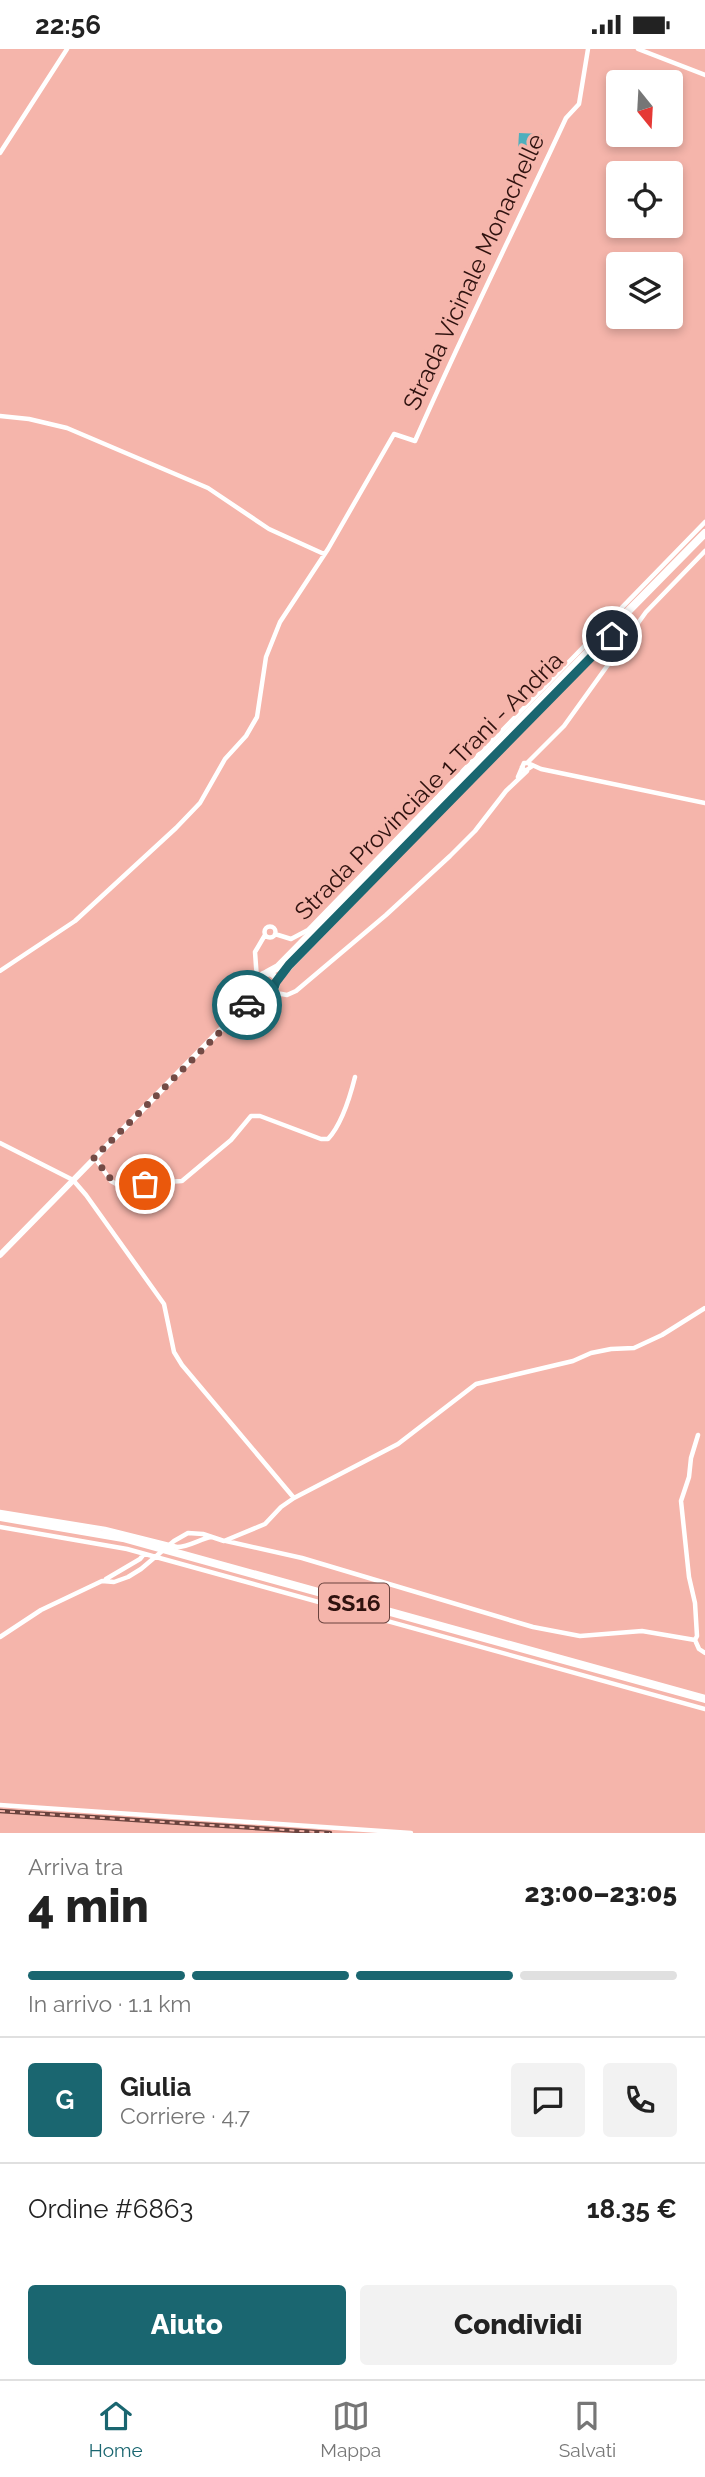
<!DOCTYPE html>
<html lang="it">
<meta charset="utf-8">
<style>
:root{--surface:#fff;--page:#f2f2f2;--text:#222;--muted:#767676;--line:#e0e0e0;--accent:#1a6670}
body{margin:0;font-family:Raleway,sans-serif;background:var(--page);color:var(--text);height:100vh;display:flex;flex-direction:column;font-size:26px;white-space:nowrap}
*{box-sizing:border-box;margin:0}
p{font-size:23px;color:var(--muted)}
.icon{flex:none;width:38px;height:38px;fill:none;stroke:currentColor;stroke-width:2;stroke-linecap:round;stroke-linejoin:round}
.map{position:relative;height:1784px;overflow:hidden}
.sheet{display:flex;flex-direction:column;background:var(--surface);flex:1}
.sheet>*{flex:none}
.needle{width:46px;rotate:162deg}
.tools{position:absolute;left:606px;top:21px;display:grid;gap:14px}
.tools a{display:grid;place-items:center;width:77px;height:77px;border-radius:7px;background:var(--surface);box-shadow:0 4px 10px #0003;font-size:35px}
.pin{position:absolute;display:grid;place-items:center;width:60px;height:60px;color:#fff;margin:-30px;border:4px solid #fff;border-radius:50%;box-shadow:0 2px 7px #0007}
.courier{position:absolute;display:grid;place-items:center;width:70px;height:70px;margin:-35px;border:5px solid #1a6670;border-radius:50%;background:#fff;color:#222;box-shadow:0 2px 9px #0007}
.summary em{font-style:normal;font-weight:800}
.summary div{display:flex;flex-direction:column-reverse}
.summary{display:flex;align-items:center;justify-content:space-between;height:119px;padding:0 28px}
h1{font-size:46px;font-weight:800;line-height:52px}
.bar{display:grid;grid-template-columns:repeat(4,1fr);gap:10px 7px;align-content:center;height:84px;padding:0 28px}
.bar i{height:9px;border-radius:5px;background:var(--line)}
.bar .selected{background:var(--accent)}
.bar p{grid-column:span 4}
.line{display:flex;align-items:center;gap:18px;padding:0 28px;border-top:2px solid var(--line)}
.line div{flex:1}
.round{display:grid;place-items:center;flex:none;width:74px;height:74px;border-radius:7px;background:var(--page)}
.action{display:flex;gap:14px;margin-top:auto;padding:14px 28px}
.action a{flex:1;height:80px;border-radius:7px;background:var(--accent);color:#fff;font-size:28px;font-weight:800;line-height:80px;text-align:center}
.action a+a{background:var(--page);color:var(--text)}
.status{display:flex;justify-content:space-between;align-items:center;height:49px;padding:0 35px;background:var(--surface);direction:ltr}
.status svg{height:19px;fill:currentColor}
.menu{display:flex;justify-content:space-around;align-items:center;height:98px;border-top:2px solid var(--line);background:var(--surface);font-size:19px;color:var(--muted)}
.menu a{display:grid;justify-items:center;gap:4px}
.menu .selected{color:var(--accent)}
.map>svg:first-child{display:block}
.water{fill:#4eafbd}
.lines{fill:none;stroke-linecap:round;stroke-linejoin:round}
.minor{stroke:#fff;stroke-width:4.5}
.major{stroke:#fff;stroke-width:6}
.highway{stroke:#fff;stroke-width:8}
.rail-casing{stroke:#6a433e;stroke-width:4.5}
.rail{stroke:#f5b5ab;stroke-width:2;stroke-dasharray:5;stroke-linecap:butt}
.done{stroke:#744b46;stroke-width:7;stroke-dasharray:0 12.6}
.route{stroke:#1a6670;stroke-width:9}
.labels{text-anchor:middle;stroke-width:7;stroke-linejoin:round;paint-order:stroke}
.shield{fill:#f5b5ab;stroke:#6a433e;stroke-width:2}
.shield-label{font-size:23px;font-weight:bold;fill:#2f120f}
.street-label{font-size:24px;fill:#2f120f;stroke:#f5b5ab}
</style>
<div class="status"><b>22:56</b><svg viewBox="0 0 49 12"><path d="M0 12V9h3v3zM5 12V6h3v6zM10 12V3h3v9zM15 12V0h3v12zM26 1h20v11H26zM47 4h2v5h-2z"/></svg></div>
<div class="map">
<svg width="705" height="1784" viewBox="0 0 705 1784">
<rect width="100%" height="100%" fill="#f5b5ab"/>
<path class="water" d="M519,84l23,1 -1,17 -23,-1z"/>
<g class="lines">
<path class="minor" d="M638,0l67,26
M0,104l67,-104
M0,367l29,3 38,9 141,60 61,41 55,25
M528,713l36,-36 82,-114 59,-61
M530,715l11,5 164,34
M518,728l6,-14h5l2,4 -6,4 -3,-4
M264.5 883a5.5 5.5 0 1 1 11 0a5.5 5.5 0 1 1-11 0Z
M275,885l16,5 17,-9 397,-408
M0,922l75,-50 101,-93 24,-25 25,-44 21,-23 11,-19 9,-60 14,-35 48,-73 66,-115 21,7c48,-109 101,-215 151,-323l13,-14 9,-55
M257,931l-2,-28 10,-17
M271,943l16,3 9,-4 90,-76 64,-59 25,-25 31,-40 21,-20
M0,1094l73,37 13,15 78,109 10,48 8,13 112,133
M95,1109l16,23 7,4 64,-4 49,-41 20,-24h9l61,23h7c14,-15 22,-42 27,-62
M0,1463l105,17 72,18c12,0 23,-8 34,-10
M0,1478l127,22 578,160
M226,1492l76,17 231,69 47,9 62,-5 53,9 4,9 6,4
M106,1530l34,-20 4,-5
M0,1588l41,-27 61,-29 12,1 14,-5 13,-8 33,-28 14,-8 15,1 21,7 41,-17 16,-17 13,-9 104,-54 78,-60 97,-23 18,-8 20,-4 23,-1 28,-13 43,-27
M695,1591l2,-4 -2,-33 -6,-26 -8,-76 8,-24 2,-19 7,-23
M0,1756l411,28"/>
<path class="major" d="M257 934a10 10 0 1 1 20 0a10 10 0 1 1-20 0Z
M241,958l16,-23
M0,1206l236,-241 19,-15 13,-6"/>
<path class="highway" d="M267,924l11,-6 427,-434
M276,933l14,-17 178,-183
M0,1468l123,21 582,161"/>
<defs>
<path id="rail" d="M0,1762l330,22"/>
</defs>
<use href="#rail" class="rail-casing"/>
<use href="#rail" class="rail"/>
</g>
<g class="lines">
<path class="done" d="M145,1135l-31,-1 -20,-25 153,-153"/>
<path class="route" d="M247,956l26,-14 3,-9 13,-17 323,-329"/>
</g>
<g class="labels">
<rect class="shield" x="319" y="1534.5" width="70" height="39" rx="5"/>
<g class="shield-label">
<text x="354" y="1562">SS16</text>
</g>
<g class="street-label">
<text transform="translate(474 223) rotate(-65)" y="8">Strada Vicinale Monachelle</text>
<text transform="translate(429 737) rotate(-45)" y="8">Strada Provinciale 1 Trani - Andria</text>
</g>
</g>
</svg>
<div class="tools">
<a><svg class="needle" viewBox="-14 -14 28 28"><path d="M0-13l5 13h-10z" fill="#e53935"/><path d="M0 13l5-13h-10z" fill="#767676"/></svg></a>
<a><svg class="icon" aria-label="locate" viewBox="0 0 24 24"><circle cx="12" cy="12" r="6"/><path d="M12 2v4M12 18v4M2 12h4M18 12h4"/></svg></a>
<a><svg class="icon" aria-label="layers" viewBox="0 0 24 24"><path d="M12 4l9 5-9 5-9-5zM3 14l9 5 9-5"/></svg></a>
</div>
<div class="pin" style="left:145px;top:1135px;background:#ea580c"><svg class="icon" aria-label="bag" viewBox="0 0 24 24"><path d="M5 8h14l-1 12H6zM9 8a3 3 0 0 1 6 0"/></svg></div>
<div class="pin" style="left:612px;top:587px;background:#1f2937"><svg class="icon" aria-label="home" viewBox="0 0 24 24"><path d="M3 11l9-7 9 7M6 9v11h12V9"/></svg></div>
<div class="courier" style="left:247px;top:956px"><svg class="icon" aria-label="car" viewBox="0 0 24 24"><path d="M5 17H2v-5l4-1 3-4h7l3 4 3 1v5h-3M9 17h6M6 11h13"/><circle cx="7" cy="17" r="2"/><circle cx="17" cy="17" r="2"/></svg></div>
</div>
<section class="sheet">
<div class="summary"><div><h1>4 min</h1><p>Arriva tra</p></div><em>23:00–23:05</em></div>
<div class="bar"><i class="selected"></i><i class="selected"></i><i class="selected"></i><i></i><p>In arrivo · 1.1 km</p></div>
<div class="line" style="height:126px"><b class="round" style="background:var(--accent);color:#fff">G</b><div><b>Giulia</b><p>Corriere · 4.7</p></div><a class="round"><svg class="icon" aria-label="chat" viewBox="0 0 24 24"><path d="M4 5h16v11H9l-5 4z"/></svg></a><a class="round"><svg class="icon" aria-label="phone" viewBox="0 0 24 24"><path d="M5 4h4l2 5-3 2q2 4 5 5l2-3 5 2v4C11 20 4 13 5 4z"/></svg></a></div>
<div class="line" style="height:91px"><div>Ordine #6863</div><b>18.35 €</b></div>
<div class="action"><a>Aiuto</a><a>Condividi</a></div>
</section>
<nav class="menu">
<a class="selected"><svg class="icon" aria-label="home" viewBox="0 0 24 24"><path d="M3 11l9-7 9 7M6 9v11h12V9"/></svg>Home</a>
<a><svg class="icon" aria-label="map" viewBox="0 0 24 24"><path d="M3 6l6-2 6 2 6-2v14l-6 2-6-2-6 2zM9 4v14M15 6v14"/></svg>Mappa</a>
<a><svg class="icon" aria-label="saved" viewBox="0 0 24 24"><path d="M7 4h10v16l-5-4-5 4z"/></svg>Salvati</a>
</nav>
